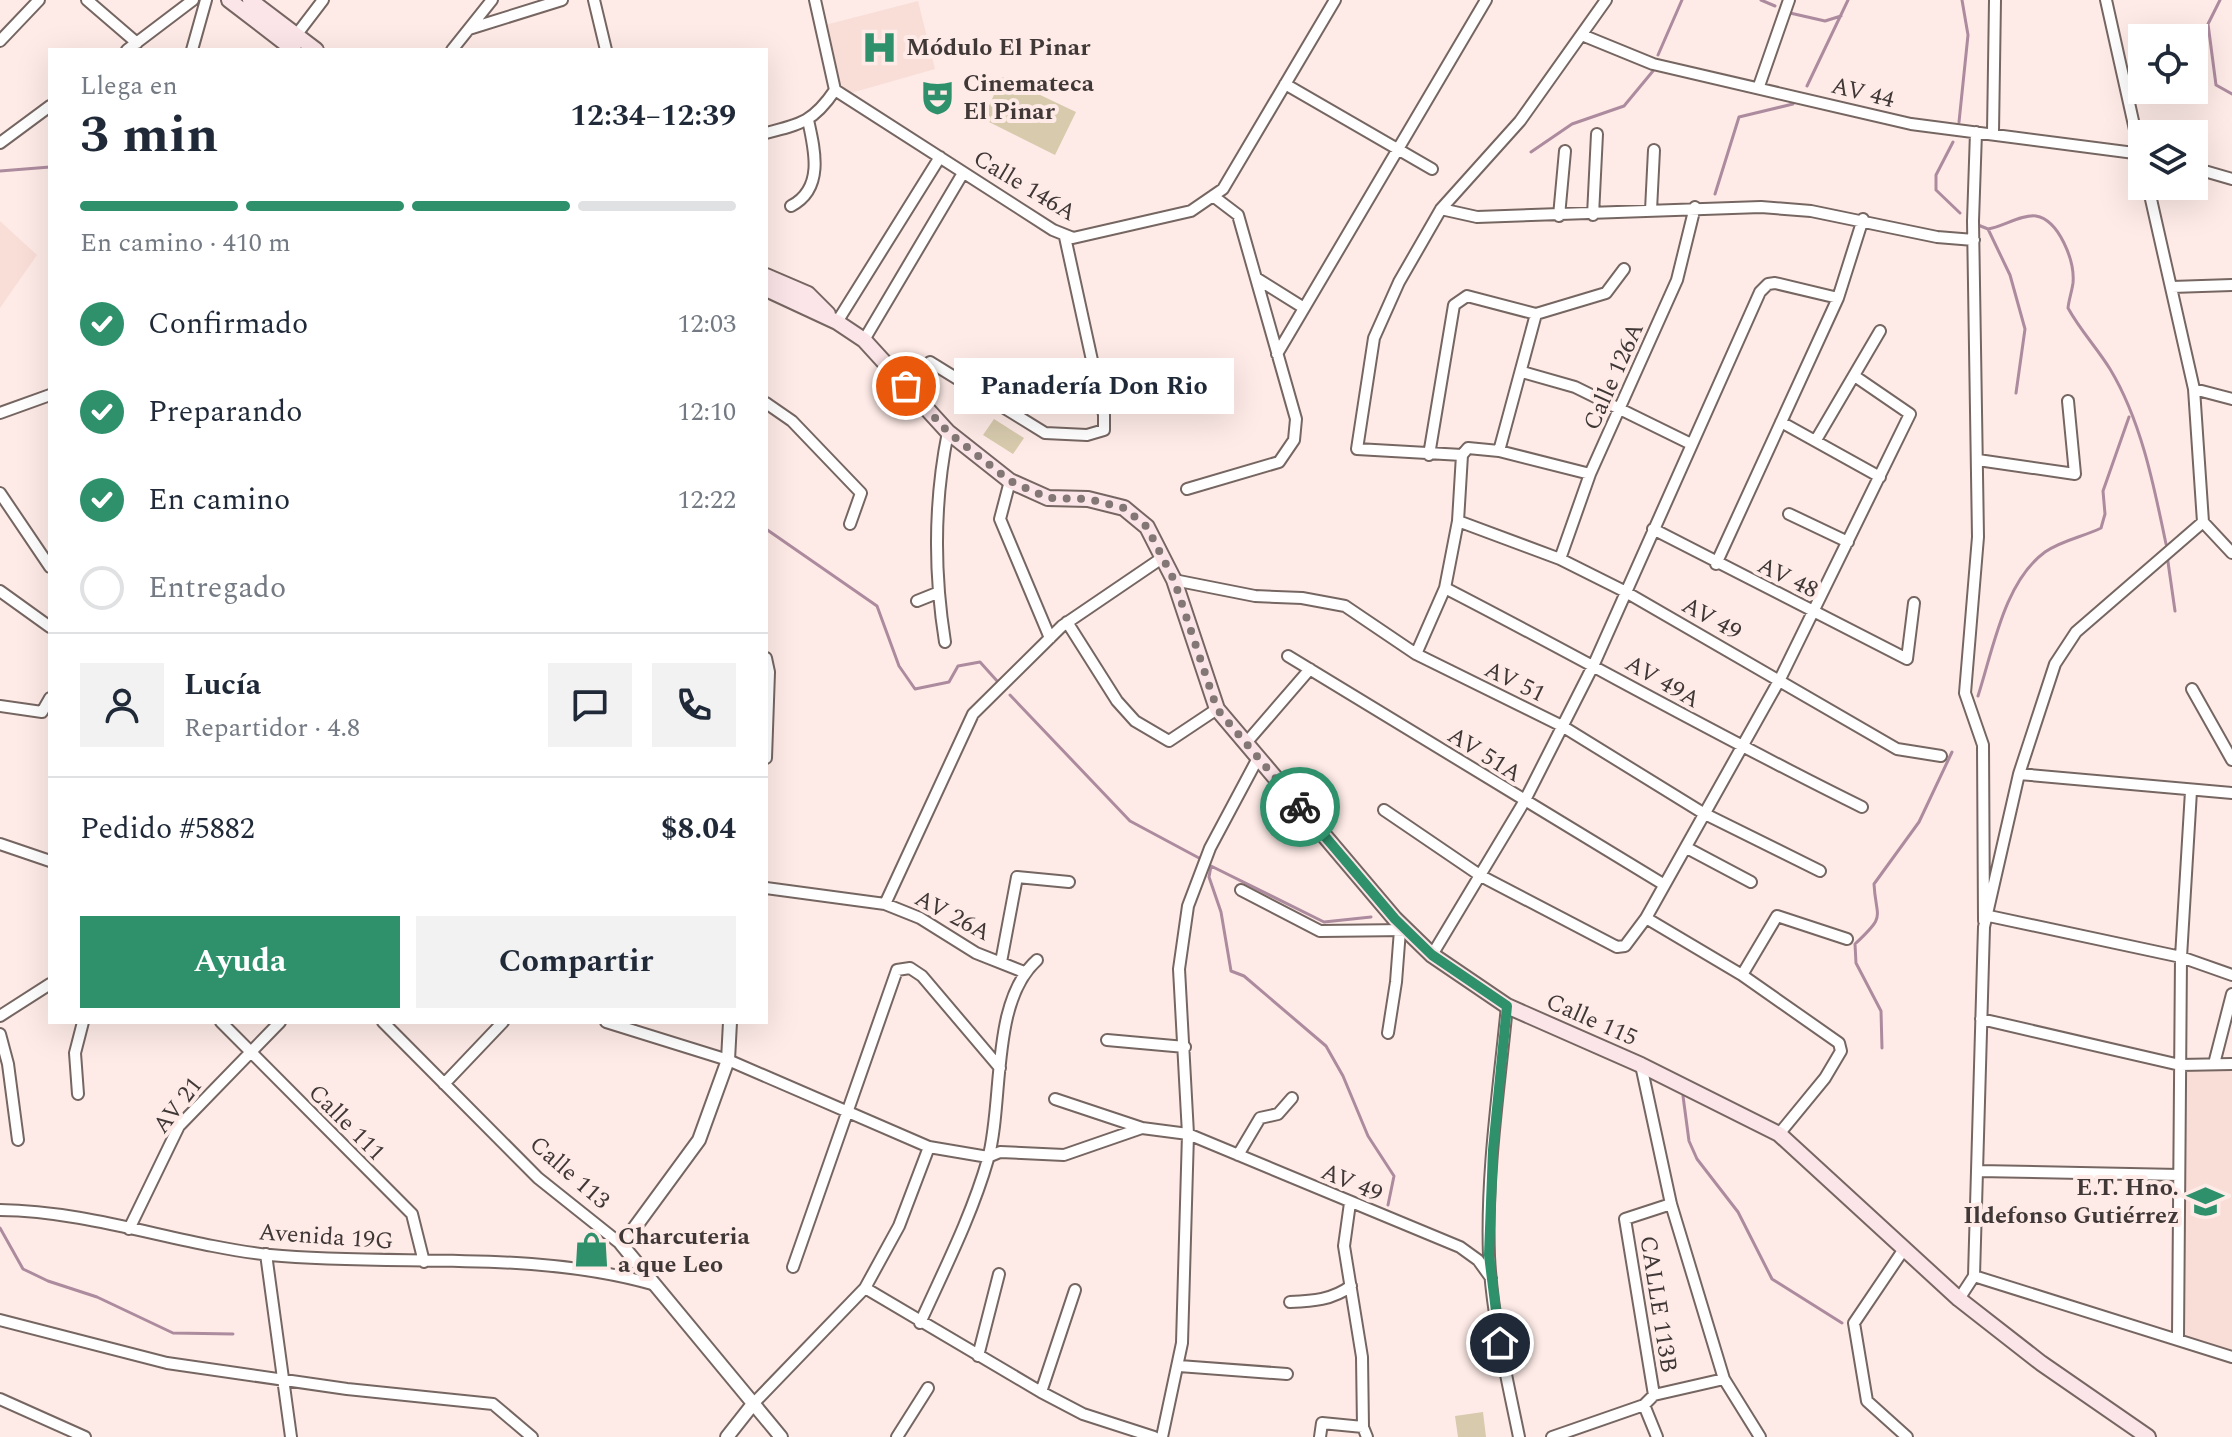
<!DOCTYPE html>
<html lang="es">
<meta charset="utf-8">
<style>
:root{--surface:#fff;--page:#f2f2f3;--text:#1f2937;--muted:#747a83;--line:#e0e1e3;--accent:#2e916c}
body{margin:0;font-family:Spectral,serif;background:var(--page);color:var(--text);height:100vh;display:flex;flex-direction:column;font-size:30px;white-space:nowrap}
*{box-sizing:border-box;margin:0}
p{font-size:26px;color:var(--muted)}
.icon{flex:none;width:44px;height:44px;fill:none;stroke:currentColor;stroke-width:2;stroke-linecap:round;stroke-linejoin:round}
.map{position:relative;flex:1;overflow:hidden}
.panel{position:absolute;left:48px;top:48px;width:720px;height:976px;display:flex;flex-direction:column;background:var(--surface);border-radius:0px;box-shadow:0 8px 32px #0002}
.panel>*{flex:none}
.fabs{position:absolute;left:2128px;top:24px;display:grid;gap:16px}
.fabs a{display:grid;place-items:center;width:80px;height:80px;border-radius:0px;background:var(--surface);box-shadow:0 8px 32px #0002;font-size:40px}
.pin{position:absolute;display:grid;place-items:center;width:68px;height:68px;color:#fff;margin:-34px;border:4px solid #fff;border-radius:50%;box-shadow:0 2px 8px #0007}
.courier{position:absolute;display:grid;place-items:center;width:80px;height:80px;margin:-40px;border:6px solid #2e916c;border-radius:50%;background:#fff;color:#222;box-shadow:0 2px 10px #0007}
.bubble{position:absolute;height:56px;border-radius:0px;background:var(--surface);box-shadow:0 8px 32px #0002;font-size:26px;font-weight:700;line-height:56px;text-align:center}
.overview em{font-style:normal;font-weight:700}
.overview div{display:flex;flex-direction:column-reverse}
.overview{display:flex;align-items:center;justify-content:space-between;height:136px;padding:0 32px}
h1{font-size:52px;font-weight:700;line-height:60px}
.bar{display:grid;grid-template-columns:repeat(4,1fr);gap:12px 8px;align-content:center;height:96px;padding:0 32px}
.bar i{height:10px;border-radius:6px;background:var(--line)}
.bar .on{background:var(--accent)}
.bar p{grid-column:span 4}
.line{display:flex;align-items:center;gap:20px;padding:0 32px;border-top:2px solid var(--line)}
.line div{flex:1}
.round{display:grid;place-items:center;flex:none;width:84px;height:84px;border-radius:0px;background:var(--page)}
ol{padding:0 32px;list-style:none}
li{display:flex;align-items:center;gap:24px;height:88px}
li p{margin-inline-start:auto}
li .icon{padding:8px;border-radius:50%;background:var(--accent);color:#fff;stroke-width:4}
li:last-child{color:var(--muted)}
li i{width:44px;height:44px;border:4px solid var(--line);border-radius:50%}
.action{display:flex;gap:16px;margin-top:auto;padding:16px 32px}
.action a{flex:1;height:92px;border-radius:0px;background:var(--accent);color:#fff;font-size:32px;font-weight:700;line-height:92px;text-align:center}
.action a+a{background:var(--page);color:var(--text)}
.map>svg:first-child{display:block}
.built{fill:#f9ded8}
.green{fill:#d7caad}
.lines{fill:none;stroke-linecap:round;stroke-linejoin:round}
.stream{stroke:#ad8b9e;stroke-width:3}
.minor-casing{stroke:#766662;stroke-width:14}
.tertiary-casing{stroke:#766662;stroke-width:16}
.secondary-casing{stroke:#766662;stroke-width:18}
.minor{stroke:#fff;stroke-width:10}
.tertiary{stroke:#fff;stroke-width:12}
.secondary{stroke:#fce5e9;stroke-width:14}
.done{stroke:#827775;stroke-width:8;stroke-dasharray:0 14.4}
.route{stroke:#2e916c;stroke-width:10}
.labels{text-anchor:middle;stroke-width:8;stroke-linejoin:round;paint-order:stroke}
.poi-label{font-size:24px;font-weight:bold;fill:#403837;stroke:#feebe7;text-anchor:start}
.street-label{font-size:24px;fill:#403837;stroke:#feebe7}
</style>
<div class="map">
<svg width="2232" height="1437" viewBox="0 0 2232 1437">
<rect width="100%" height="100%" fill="#feebe7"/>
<path class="built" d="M918,1l17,68 -84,24 -11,-6 -15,-62z
M0,221l37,34 -37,53z
M2232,1064v293l-54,-19 2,-273z"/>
<path class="green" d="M1002,77l74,35 -21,43 -72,-36z
M994,419l30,19 -11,16 -30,-19z
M1483,1412l3,25h-28l-3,-21z"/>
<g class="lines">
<path class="stream" d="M1761,0l14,6
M2220,0l-12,24 8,61 16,9
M1790,13l35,8 16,-5
M1658,55l24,-55
M1807,86l41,-86
M1959,122l9,-87 -6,-35
M1953,142l-17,33v15l24,23
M1531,152l41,-28 52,-18 29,-35
M0,171l50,-4
M1715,194l24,-77 54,-13
M1978,225l10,4c14,-2 34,-15 48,-13 23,4 39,45 37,67 -1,8 -4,16 -5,25 12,22 29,40 42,61 31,51 44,117 56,175
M1988,229l22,46 15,54 -9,64
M766,529l111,77 22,60 16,23 34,-7 9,-16 22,-4 18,20
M2167,555l8,56
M1010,695l120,126 69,37
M1978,696c15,-46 26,-114 67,-144 17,-12 38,-15 56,-24l4,-14 -2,-23 26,-74
M1371,917l-47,5 -113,-56 -2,11 12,35 10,59 13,5 82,70 17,30 25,60 26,40 -6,29
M1882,1048l-1,-37 -25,-48 -1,-19c32,-30 21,-24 19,-60l45,-62 33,-70
M1683,1096l6,45 8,18 41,53 34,67 70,44
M0,1228l23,41 25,12 49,16 76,36 60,1"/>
<defs>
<path id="minor" d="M87,0l50,43
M594,0l12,50
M815,0l20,90 218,140 20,8 118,-27 32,-22 112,-189
M2106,0l36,161
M469,29l93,-29
M1582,35l71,29 258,60 231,30
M294,38l29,-38
M0,41l39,-41
M127,50l66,-50
M192,50l14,-50
M452,50l40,-50
M1285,84l147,85
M1759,86l30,-86
M1976,132l-3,89 5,316 -13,156 18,52 1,176
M1993,132l2,-132
M766,133c36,-9 48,-12 69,-43
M0,143l50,-37
M2194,168l38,11
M791,206c33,-17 24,-55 17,-86
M1441,209l36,8 284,-10 50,4 126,26 37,3
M1651,210l3,-60
M1593,215l4,-81
M1559,216l6,-65
M1256,278l48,30
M2172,287l60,-2
M837,322l103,-165
M864,340l99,-167
M1277,354l209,-354
M930,362l115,71 42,2 17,-5v-15l-39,-178
M1522,372l53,15 114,56
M2194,389l38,10
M766,403l26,18 69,72 -11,31
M0,413l50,-18
M1781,422l99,55
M1816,440l64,-109
M1499,451l37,-137
M1429,455l25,-150 13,-9 69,18 70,-21 18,-24
M1978,460l97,14 -7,-73
M1590,474l-91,-23 -31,-3 -6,7 -105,-6 17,-111 25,-56 42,-73 79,-88 86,-121
M1010,481l-10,38 50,119
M1187,489l92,-27 15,-22 2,-21 -58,-204 -25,-19
M0,493l50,74
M1789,514l59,28
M1458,521l102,38 64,32 273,158 44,7
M2203,522l29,31
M1653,529l254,130 7,-56
M1560,559l30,-85 87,-194 18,-73
M1716,564l122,-266 25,-79
M1174,580l81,16 47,2 43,8 71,48 146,72 141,87 117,58
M1445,588c140,72 276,150 417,219
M0,591l50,36
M917,601l20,-8
M1067,622l50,79 18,20 34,20 48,-32
M945,642c-11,-69 -11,-141 3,-210
M1416,654l29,-66 13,-67 4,-66
M1288,656l375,228
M766,658l3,14 -3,86
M2192,689l40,71
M0,706l42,6 8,-14
M1246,743l64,-74
M2019,774l213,19
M1384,810l97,66 136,71 8,-1 21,-28 134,-239 130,-265 -54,-37
M0,844l50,17
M1687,848l64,34
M766,888l119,16 35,14 56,35 48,19
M1241,890l79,41 86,-1
M885,904l88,-190 89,-88 100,-68
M1989,916l192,41 51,18
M1646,918l96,57 97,68 2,8 -16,27 -46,56
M1432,955l92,-153 70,-138 166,-372 8,-8 7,-1 63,15
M1001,962l16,-85 52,5
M1742,975l35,-59 70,23
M1507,1006c-8,83 -21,167 -18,250 3,61 18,122 30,181
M0,1016l50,-32
M1981,1019l199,46 52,-1
M221,1022l191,192 12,48
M383,1022l155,156 84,67
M606,1022l122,38 201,87 59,10 12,-5 64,3 78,-27 46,6 272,113 18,13 13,18
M1388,1033l8,-51 4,-52
M0,1034l8,30 10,76
M1107,1040l78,7
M2214,1064l18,-70
M1641,1065l30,139 53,175 36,58
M444,1084l59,-62
M78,1094l-3,-41 8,-31
M1055,1099l87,29
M1238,1155l22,-37 18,-4 14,-16
M1978,1171l201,4
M1350,1203l-6,43 18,111 1,70 4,10
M0,1210c92,1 179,35 270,45 127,12 258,-6 382,29
M129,1229l50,-103 101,-104
M1904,1249l-50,74 13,78 40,36
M266,1254l25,183
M793,1267l104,-297 13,-2 12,8 78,92
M1974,1276l258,81
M865,1288l176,104 42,22 71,23
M1959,1299l15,-23 10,-349 35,-153 36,-110 21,-32 127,-110 -9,-133 -46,-203
M1290,1302c23,-1 42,-2 61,-16
M0,1320l167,43 180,26 146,15 39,33
M920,1323c24,-53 52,-108 68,-164 16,-58 2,-157 49,-199
M2178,1338l3,-381 10,-166
M978,1356l21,-82
M1179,1366l108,8
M1041,1392l34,-102
M1654,1395l-29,-176 46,-15
M0,1399l85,38
M753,1404l112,-116 34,-62 30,-79
M1644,1405l13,32
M897,1437l31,-49
M1162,1437l20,-94 6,-209 -9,-165 9,-63 22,-58 48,-90
M1320,1437l2,-14 41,4
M1552,1437l92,-32 10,-10 70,-16"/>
<path id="tertiary" d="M730,1022l-2,38 -29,80 -77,105 159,192
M727,1437l26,-33"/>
<path id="secondary" d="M229,0l65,50
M250,0l66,50
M766,276l42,18 20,20
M766,289l71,33 27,18 84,92 62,49 38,17 40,1 36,9 23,19 27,53 43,129 178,210 37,36 75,51 134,59 138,69 180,165 82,64 107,74"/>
</defs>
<use href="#minor" class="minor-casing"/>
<use href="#tertiary" class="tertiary-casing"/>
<use href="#secondary" class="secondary-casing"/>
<use href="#minor" class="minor"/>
<use href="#tertiary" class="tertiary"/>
<use href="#secondary" class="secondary"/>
</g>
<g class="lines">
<path class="done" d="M906,386l42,46 62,49 38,17 40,1 36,9 23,19 27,53 43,129 83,98"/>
<path class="route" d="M1300,807l95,112 37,36 75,51 -14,144 -4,105 11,88"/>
</g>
<defs>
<symbol id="hospital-bare" viewBox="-9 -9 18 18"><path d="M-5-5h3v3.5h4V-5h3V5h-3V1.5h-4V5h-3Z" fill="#2e916c" stroke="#feebe7" stroke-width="2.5" paint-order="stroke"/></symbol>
<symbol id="theatre-bare" viewBox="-9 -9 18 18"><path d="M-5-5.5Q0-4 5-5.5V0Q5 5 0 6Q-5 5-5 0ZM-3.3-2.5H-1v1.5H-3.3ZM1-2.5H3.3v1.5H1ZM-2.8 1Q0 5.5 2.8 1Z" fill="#2e916c" stroke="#feebe7" stroke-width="2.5" paint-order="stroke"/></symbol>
<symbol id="school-bare" viewBox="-9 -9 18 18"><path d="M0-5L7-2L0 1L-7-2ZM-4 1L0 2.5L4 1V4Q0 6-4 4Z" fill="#2e916c" stroke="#feebe7" stroke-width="2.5" paint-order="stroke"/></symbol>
<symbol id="shop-bare" viewBox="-9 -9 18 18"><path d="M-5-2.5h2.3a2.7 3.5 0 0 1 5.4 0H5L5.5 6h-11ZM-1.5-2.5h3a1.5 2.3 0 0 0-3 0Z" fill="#2e916c" stroke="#feebe7" stroke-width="2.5" paint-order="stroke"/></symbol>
</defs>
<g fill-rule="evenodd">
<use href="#hospital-bare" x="854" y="22" width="51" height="51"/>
<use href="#theatre-bare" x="912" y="72" width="51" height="51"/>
<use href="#school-bare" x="2180" y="1176" width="51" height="51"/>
<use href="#shop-bare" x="566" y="1224" width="51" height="51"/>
</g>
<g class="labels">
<g class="poi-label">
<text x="906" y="55">Módulo El Pinar</text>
<text x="963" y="91">Cinemateca<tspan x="963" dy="28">El Pinar</tspan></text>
<text x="2179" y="1195" text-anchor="end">E.T. Hno.<tspan x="2179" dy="28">Ildefonso Gutiérrez</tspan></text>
<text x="618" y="1244">Charcuteria<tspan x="618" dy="28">a que Leo</tspan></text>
</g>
<g class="street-label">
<text transform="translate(1863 92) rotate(14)" y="8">AV 44</text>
<text transform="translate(1025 185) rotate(31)" y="8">Calle 146A</text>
<text transform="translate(1613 376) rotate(-66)" y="8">Calle 126A</text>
<text transform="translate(1788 577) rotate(26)" y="8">AV 48</text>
<text transform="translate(1712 618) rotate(29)" y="8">AV 49</text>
<text transform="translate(1515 681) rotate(26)" y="8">AV 51</text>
<text transform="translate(1663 681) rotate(30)" y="8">AV 49A</text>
<text transform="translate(1485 754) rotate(32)" y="8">AV 51A</text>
<text transform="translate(953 915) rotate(28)" y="8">AV 26A</text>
<text transform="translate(1592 1019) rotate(24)" y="8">Calle 115</text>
<text transform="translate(177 1105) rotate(-52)" y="8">AV 21</text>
<text transform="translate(347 1122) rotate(45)" y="8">Calle 111</text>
<text transform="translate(570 1172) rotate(41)" y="8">Calle 113</text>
<text transform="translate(1352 1182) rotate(23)" y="8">AV 49</text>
<text transform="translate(326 1236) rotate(4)" y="8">Avenida 19G</text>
<text transform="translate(1659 1304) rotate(81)" y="8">CALLE 113B</text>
</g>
</g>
</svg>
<div class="fabs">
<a><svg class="icon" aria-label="locate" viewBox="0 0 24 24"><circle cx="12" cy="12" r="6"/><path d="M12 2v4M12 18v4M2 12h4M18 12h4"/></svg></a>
<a><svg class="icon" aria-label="layers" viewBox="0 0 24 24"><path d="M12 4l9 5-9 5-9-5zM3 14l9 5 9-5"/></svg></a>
</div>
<div class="pin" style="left:906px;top:386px;background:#ea580c"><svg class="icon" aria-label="bag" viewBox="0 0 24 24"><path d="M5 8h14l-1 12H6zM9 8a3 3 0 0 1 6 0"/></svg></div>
<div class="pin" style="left:1500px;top:1343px;background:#1f2937"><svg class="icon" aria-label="home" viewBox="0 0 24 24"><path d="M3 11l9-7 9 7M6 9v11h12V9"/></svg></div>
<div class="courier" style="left:1300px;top:807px"><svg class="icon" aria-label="bike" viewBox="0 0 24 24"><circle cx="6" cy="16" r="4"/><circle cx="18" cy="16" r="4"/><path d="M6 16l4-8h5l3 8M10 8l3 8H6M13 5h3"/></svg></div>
<div class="bubble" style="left:954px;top:358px;width:280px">Panadería Don Rio</div>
<section class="panel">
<div class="overview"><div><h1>3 min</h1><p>Llega en</p></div><em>12:34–12:39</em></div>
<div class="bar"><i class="on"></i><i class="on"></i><i class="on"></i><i></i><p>En camino · 410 m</p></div>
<ol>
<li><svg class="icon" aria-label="check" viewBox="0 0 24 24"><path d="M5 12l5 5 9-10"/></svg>Confirmado<p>12:03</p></li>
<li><svg class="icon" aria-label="check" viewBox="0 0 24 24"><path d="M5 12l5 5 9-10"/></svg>Preparando<p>12:10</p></li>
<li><svg class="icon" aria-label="check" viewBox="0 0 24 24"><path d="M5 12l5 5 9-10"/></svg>En camino<p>12:22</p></li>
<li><i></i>Entregado</li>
</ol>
<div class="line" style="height:144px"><a class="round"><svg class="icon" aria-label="person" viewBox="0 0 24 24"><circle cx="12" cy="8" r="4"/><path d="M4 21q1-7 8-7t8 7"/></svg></a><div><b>Lucía</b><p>Repartidor · 4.8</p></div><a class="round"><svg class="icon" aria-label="chat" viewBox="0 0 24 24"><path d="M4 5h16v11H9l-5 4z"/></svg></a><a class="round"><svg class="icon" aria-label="phone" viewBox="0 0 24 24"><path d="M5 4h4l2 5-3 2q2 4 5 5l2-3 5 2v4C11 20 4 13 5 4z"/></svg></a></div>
<div class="line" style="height:104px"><div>Pedido #5882</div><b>$8.04</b></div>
<div class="action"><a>Ayuda</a><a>Compartir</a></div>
</section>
</div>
